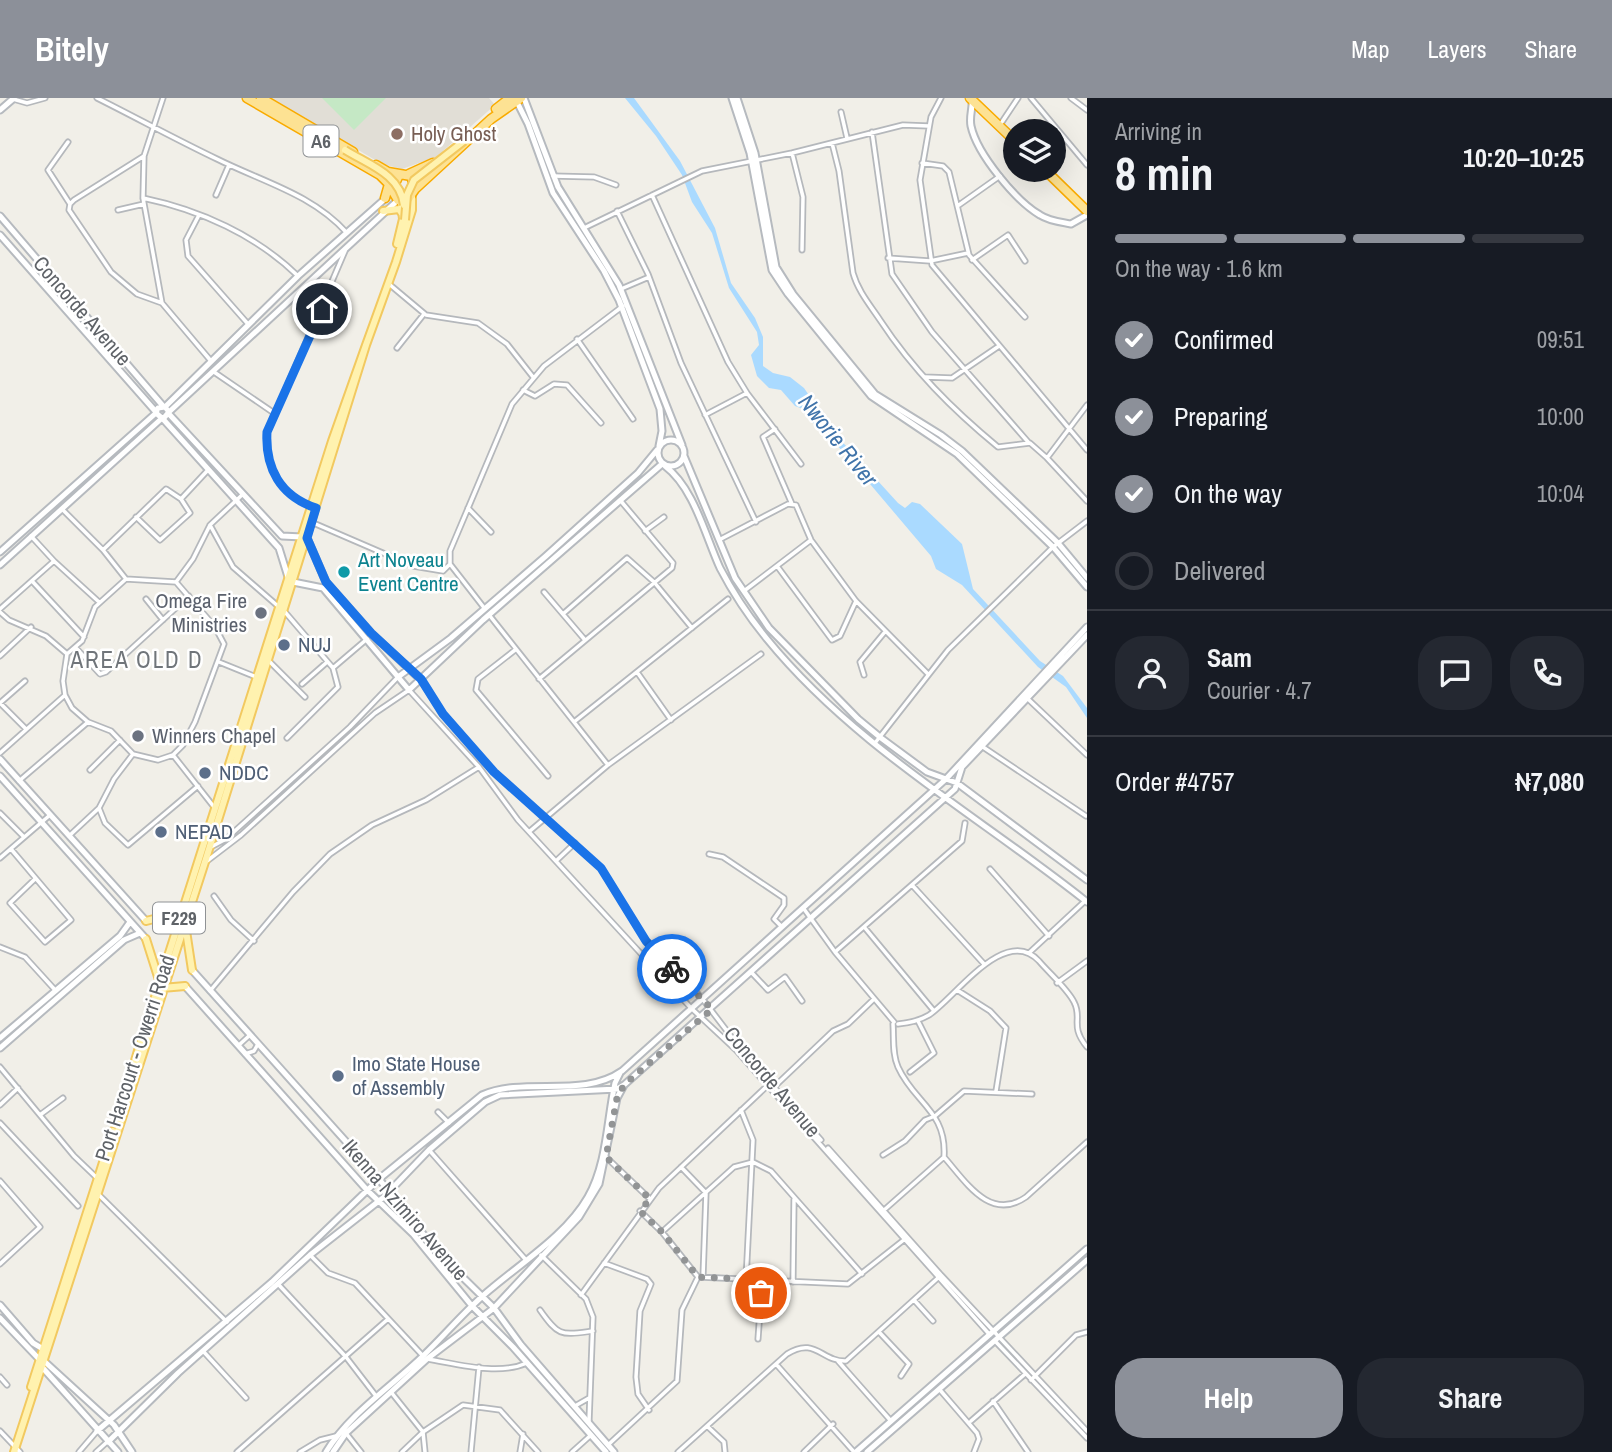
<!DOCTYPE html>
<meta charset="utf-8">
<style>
:root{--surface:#171b24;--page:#242831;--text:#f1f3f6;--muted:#9ea1a6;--line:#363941;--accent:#8c9099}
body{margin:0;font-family:"Archivo Narrow",sans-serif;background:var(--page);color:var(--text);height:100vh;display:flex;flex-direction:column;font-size:26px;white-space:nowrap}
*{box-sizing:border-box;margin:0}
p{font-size:23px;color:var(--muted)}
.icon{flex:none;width:38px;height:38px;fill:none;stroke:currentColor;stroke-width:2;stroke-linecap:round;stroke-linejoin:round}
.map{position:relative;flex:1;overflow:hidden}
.panel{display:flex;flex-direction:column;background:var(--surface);width:525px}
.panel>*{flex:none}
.controls{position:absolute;left:1003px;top:21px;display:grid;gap:14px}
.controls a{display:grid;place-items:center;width:63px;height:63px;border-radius:50%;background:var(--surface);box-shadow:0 7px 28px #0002;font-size:35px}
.pin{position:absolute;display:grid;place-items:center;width:60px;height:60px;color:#fff;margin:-30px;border:4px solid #fff;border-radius:50%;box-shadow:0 2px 7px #0007}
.courier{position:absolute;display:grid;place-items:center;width:70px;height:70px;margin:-35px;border:5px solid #1a73e8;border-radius:50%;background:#fff;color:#222;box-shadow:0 2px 9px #0007}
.summary em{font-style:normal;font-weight:700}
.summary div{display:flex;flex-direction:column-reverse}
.summary{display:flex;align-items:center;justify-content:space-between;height:119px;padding:0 28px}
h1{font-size:46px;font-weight:700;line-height:52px}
.bar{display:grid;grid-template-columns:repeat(4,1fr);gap:10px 7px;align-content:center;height:84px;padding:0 28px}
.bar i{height:9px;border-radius:5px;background:var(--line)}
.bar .selected{background:var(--accent)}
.bar p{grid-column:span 4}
.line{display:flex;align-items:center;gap:18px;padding:0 28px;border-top:2px solid var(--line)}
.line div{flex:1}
.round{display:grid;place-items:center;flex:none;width:74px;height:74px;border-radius:28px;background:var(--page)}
ol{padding:0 28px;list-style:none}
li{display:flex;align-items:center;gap:21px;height:77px}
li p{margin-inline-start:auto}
li .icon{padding:7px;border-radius:50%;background:var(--accent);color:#fff;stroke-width:4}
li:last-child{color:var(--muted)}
li i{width:38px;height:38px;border:4px solid var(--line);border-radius:50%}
.button{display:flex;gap:14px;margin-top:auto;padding:14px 28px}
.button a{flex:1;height:80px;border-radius:28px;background:var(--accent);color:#fff;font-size:28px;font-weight:700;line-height:80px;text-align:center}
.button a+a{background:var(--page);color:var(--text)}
header{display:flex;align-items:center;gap:42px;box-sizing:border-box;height:98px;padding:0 35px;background:var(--accent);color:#fff}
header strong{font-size:33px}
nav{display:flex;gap:38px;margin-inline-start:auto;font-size:24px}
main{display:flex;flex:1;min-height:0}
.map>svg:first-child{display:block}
.education{fill:#e1ded6}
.green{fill:#c5e8c5}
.water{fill:#aadaff}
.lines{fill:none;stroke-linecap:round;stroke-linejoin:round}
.street-casing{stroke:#b5b8bc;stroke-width:7}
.secondary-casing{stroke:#b6babf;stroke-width:9}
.primary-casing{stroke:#f2c960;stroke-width:10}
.highway-casing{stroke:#f9ab00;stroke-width:11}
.street{stroke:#fff;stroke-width:3.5}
.secondary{stroke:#fff;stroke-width:5}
.primary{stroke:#fff2af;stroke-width:6}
.highway{stroke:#fde293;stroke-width:8}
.primary-bridge-casing{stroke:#f2c960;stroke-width:10;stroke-linecap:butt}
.primary-bridge{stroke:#fff2af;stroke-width:6}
.done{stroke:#929495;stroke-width:7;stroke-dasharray:0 12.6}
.route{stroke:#1a73e8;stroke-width:9}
.education-dot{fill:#8d6e63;stroke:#fff;stroke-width:2.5}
.culture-dot{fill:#0f9aa8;stroke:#fff;stroke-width:2.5}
.worship-dot{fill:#6b7280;stroke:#fff;stroke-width:2.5}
.service-dot{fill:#5c6f8a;stroke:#fff;stroke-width:2.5}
.labels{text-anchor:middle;stroke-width:5;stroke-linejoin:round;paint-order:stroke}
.shield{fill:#fff;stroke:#8f9295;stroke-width:2}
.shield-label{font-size:19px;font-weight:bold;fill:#5f6368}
.education-label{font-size:21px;fill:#785e54;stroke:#fff;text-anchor:start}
.street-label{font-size:21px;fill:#5f6368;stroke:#fff}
.culture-label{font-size:21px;fill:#0d838f;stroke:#fff;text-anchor:start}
.worship-label{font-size:21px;fill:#5b616d;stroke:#fff;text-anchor:end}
.service-label{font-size:21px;fill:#4e5e75;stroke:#fff;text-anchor:start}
.water-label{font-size:23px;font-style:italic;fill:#4174aa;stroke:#fff}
.neighbourhood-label{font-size:23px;letter-spacing:2px;fill:#70757a;stroke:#fff}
</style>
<header>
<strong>Bitely</strong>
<nav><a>Map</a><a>Layers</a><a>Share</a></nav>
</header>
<main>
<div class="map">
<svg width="1087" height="1354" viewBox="0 0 1087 1354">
<rect width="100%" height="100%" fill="#f1efe8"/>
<path class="education" d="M270,0h219l6,7 -59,52 -34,12 -20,-5z"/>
<path class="green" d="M322,0h64l-32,32z"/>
<path class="water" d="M625,0h9l46,63 35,67 16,55 24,35 8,19v29l10,7 17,4 14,11 32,47 62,68 7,5 7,-6 8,2 42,40 11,45 67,72 23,15 24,32v10l-21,-31 -28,-20 -76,-82 -26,-16 -5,-13 -94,-111 -28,-26 -3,-9 -11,-4 -14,-16 -12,-2 -12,-12 -6,-21 8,-10 -2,-13 -28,-44 -17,-55 -20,-31 -10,-27 -26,-39z"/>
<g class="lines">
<defs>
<path id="street" d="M97,0c40,20 80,42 120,61 46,23 95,35 130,74
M941,0l-10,19 -11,63 12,85 155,185
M1031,0l56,67
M1071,0l16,12
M13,1l14,4 18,-5
M841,14l6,26
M1002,24l16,-24
M872,34l20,142 40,58 97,111
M68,44l-20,28 22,34
M832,45l7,28 14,102c5,18 17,32 27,47 33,50 72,89 118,127l32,-4 17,15
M792,55l11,44 -1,53
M144,58l19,-58
M922,65l21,3 6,6 20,83 56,62
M553,78l41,1 22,8
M216,97l13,-30
M652,97l76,167 19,31 -42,22
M143,100c57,12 113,37 155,78
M959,107l41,-29
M118,112l26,-6
M617,113l31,63 33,89 75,159
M199,117l-13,25 2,16 60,68
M584,130l118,-57 90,-18 111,-28 26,1
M888,160l42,3 38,-8
M972,162l36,-25 17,26
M389,186l37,31 52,8 29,21 26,33
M621,191l28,-12
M162,205l-19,-105 1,-42 -70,44 -4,4 -1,6 42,62 26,22 25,9 49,58
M577,241l56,80
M397,250l27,-34
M214,274l60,41
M925,279l27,1 47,-32
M523,292l12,6 19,-12 13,1 34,38
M747,295l54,71
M1087,307l-40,53 40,43
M775,331l-12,8 29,67
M181,401l27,-29
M310,408c-32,-15 -45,-39 -43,-73l78,-182
M468,410l23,24
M62,411l41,41 23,29
M311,424l102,44 30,5 7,-7v-13l62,-147 32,-38 79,-60
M210,427l23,42 46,40
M645,433l19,-14
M719,442l69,-36 8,1 15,35 45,61 72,73
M103,452l63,-61 15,10 9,14 -30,27 -24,-23
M54,463l45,41
M450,466l35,45
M777,468l55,74 8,-4 16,-35
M126,481l50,3 39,45 9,17 -29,78 -12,23 -10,10 -15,5 -25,-6 -22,-23 -23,-9 -16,-14 -7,-13 -2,-14 4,-27 15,-13 13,-34z
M32,483l52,56
M176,484l17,-23 17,-34 33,-31
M744,493l67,-51
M544,494l41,48
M146,501l17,21
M0,511l54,-48 -23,-25
M0,514l9,8 37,16 21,18
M285,514l48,56
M563,516l64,-56 27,24 38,46
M490,518l118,149
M76,550l24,26 6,-2 83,-76
M515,552l-37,29 -2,11 72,86
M0,558l31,-29
M269,563l36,36
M219,564l37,15
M637,574l34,48
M864,577l-4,-13 24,-29
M420,581l23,35 51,58 107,96 45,73 55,56 42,55 78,88
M539,581l133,-111 1,-5 -53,-63
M302,586l24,-21
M1028,601l59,56
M0,605l26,26
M0,605l25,-22
M574,624l154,-123
M287,640l51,-51 -5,-19 34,-29
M875,645l73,-93 105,-103 34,-26
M983,649l103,69
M0,655l65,-58
M173,657l41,52
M90,672l30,-30
M19,683l69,-59
M99,710l6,15 23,22 70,-59
M0,715l23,23
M530,733l78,-66 153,-111
M69,738l30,-28 15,-29 19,-25
M211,749l15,-8 124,-112 48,-50
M11,751l60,71 -26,22 -35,-39 25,-24
M709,756l14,3 61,41v7l-10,14 8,8
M0,760l50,-43
M557,762l18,-17
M207,763l34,-26 134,-122 34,-23 70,77 39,53 173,188 45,42 254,285
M990,771l59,67
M912,787l72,79
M214,798l17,24 23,21
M804,811l31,43 59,70
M865,830l69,83
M0,849l25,10 31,34
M835,854l127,-111 3,-18
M1029,855l56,-52
M752,875l16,17 17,-13 17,24
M1057,885l30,-22
M957,892l33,21 16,17 -10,63
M210,893l83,-99 37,-38 42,-29 54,-25 53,-33
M898,926c11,-1 21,-3 31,-9 26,-17 76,-91 110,-54 10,12 28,27 35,41 9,17 -5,23 13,45
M239,947l11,-10
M245,956l9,-3 4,-7
M0,969l74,89 23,22
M910,974l24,-19 -16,-32
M774,989l59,-56 15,-7 26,-25
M0,1007l18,-17
M741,1012l12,30 -7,140
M438,1014l11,11
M40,1017l23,-17
M0,1025l78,83
M828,1050l113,127 146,156
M429,1052l97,110
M883,1057l22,-14 20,-21 10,-4 29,-25 68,3
M606,1059l44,42
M944,1059c22,25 46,65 82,40l61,-55
M681,1069l25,26 -3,84
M0,1083l40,46 -40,37
M98,1096l129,128
M640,1113l22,21 36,45
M883,1113l61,-54c3,-46 -30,-54 -46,-90 -6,-13 -4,-29 -5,-43
M662,1134l72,-65 19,-5 18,9 91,103
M310,1157l18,18 27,10 68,73
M541,1157l45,44 7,18 -4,104
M604,1165l43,16 4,5 -11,27 -4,66 2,17 11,16
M793,1184l1,-83
M278,1186l68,73 30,39
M581,1197l78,-107 108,-102
M914,1202l19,21
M540,1212c19,27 21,25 53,21
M879,1234l30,32 -8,12
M758,1241l4,-57
M995,1243l92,97
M203,1253l43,47
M427,1261c31,5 71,17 100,4
M838,1263l53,60
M776,1266l78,88
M0,1279l7,8
M1031,1282l45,-45 11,-3
M940,1292l37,43 2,6 -5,13
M391,1294l32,40 2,20
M993,1303l35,51
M575,1308l14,-8
M971,1323l53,-46
M707,1328l17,16 1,10
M0,1333l20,21
M345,1334l16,20
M608,1347l69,-64 5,-71 16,-33 150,7 57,-45
M79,1354l18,-21
M96,1354l11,-10
M237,1354l151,-133
M300,1354l20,-12 16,-4
M402,1354l21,-20 40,-27 37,5 38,42
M471,1354l8,-85
M520,1354l3,-18
M572,1354l19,-17
M678,1354l109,-98c28,-18 35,8 59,7l93,-84
M804,1354l29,-28"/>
<path id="secondary" d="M524,0l34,89 61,98 63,160
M732,0l18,55 22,117 16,24 83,102 86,58 96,93 34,40
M737,0l18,55 21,114 17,27 82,100 66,41 21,16 96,92 29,35
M972,1c1,10 -3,17 -1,27 6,28 45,75 69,89 9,6 21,7 31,9l16,-9
M516,2l12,24 25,69 51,78 15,29 41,109 2,22 -3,15
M0,12l14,-12
M0,118l163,190
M0,137l156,177
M165,309l133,-131 88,-78
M169,314l229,-212
M169,316l113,122 20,1
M163,321l116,129 9,29
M658 355a13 13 0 1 1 26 0a13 13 0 1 1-26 0Z
M684,358l51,122 34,50 89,91 23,19 46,34 30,11 130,97
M665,368c29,22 40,69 55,102 13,25 29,49 47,71 88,108 212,177 320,263
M307,440l19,44 45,51 49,46
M0,454l156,-139 2,-5 7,-1 4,5 -6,7 -7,-6
M0,467l161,-146
M293,484l30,6 86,102 74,-70 179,-156
M398,579l53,-39 95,-82 92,-83 19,-23
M0,661l146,162
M0,678l146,163
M192,872l183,204 65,81 54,53 27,37 93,107
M185,888l182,204 46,44 59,72 41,41 93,105
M0,940l120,-102 10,-14
M0,950l124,-108 16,-7
M0,1207l33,38 10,6
M0,1220l39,41
M44,1263l70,64 18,27
M42,1269l76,85
M97,1333l175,-149 107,-103 103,-84c44,-19 100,4 140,-24l324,-292 141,-152
M108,1344l70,-69 132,-118 74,-58 45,-47 56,-48 15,-7 117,-6 7,-4 331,-296 7,-22 125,-132
M326,1354c24,-39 65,-65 98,-97 23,-22 43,-47 68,-67 32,-27 75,-54 96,-91 19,-33 19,-77 27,-114l5,-10
M333,1354l13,-19 81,-74 67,-51 85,-91 20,-33 18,-86 7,-13
M856,1354l231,-203
M867,1354l220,-192"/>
<path id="primary" d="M383,113l16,-2 4,6
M397,146l6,-25 -2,-17
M146,823l35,-9
M185,826l7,46
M146,841l13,41
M162,890l23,-2
M155,899l177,-556 34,-96
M134,966l17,-57
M31,1289l82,-256
M14,1354l191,-590 161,-517 30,-83 16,-52v-13"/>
<path id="highway" d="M247,0l133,77 12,12
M261,0l92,54
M970,0l45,43
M496,11l14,-11
M376,67l12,7 23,4 4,13 -9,13 -8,-2 -6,-10 7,-15
M1045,72l42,41
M409,76l24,-11
M415,91l76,-70 30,-21
M385,100l4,-14"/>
</defs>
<use href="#street" class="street-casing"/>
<use href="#secondary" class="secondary-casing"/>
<use href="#primary" class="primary-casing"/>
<use href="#highway" class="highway-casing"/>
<use href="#street" class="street"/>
<use href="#secondary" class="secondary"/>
<use href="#primary" class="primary"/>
<use href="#highway" class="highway"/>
<defs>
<path id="primary-bridge" d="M345,52c24,15 55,24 59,55
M405,122l2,-25 7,-15 50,-39"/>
</defs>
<use href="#primary-bridge" class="primary-bridge-casing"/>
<use href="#primary-bridge" class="primary-bridge"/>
</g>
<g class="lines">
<path class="done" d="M672,871l40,40 -88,76 -7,13 -11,59 44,42 -10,12 22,21 36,45 65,3 -2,13"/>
<path class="route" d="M322,211l-55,123c-2,36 13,64 49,76l-9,30 19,44 45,51 50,46 22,35 51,58 107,96 45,73 26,28"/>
</g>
<circle class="education-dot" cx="397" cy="36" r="7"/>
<circle class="culture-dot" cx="344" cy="474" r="7"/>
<g class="worship-dot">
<circle cx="261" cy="515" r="7"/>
<circle cx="138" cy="638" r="7"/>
</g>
<g class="service-dot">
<circle cx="284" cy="547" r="7"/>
<circle cx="205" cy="675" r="7"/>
<circle cx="161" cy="734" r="7"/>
<circle cx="338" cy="978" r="7"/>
</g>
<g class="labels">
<g class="shield">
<rect x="303.5" y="27.5" width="35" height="31" rx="5"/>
<rect x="153" y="804.5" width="52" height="31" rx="5"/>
</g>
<g class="shield-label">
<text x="321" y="50">A6</text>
<text x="179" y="827">F229</text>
</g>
<g class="education-label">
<text x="411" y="43">Holy Ghost</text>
</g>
<g class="street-label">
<text transform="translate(82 213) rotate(49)" y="7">Concorde Avenue</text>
<text transform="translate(135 960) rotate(-72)" y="7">Port Harcourt - Owerri Road</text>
<text transform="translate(772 984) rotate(50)" y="7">Concorde Avenue</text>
<text transform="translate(405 1112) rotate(49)" y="7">Ikenna Nzimiro Avenue</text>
</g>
<g class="culture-label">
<text x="358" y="469">Art Noveau<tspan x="358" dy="24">Event Centre</tspan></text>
</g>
<g class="worship-label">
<text x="247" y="510">Omega Fire<tspan x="247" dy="24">Ministries</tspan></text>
<text x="152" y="645" text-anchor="start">Winners Chapel</text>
</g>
<g class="service-label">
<text x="298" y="554">NUJ</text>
<text x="219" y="682">NDDC</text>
<text x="175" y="741">NEPAD</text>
<text x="352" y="973">Imo State House<tspan x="352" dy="24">of Assembly</tspan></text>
</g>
<g class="water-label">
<text transform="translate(838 342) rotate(51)" y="8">Nworie River</text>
</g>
<g class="neighbourhood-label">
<text x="137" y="570">AREA OLD D</text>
</g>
</g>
</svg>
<div class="controls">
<a><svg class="icon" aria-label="layers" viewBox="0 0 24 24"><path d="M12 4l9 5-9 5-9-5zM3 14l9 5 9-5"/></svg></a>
</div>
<div class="pin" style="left:761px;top:1195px;background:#ea580c"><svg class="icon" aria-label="bag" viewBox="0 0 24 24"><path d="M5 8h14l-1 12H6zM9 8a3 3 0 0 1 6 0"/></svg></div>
<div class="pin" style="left:322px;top:211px;background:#1f2937"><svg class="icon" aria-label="home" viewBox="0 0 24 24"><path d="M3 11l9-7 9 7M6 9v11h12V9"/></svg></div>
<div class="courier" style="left:672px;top:871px"><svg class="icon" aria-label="bike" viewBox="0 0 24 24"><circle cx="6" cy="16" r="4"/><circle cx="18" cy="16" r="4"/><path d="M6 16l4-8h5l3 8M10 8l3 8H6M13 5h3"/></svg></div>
</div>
<section class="panel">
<div class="summary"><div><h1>8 min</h1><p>Arriving in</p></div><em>10:20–10:25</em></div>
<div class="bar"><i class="selected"></i><i class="selected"></i><i class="selected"></i><i></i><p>On the way · 1.6 km</p></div>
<ol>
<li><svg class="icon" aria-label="check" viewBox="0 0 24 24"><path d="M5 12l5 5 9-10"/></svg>Confirmed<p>09:51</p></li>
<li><svg class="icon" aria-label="check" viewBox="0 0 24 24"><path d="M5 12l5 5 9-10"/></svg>Preparing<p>10:00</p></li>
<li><svg class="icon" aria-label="check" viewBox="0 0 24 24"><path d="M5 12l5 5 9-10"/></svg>On the way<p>10:04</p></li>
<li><i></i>Delivered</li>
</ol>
<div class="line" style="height:126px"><a class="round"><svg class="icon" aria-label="person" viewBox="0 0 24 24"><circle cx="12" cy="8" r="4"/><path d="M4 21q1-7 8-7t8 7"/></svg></a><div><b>Sam</b><p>Courier · 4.7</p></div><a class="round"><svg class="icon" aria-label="chat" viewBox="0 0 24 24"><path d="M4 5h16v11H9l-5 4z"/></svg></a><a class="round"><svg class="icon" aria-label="phone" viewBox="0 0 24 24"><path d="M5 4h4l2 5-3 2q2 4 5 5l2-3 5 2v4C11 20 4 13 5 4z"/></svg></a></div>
<div class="line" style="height:91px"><div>Order #4757</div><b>₦7,080</b></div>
<div class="button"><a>Help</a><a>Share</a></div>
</section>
</main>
